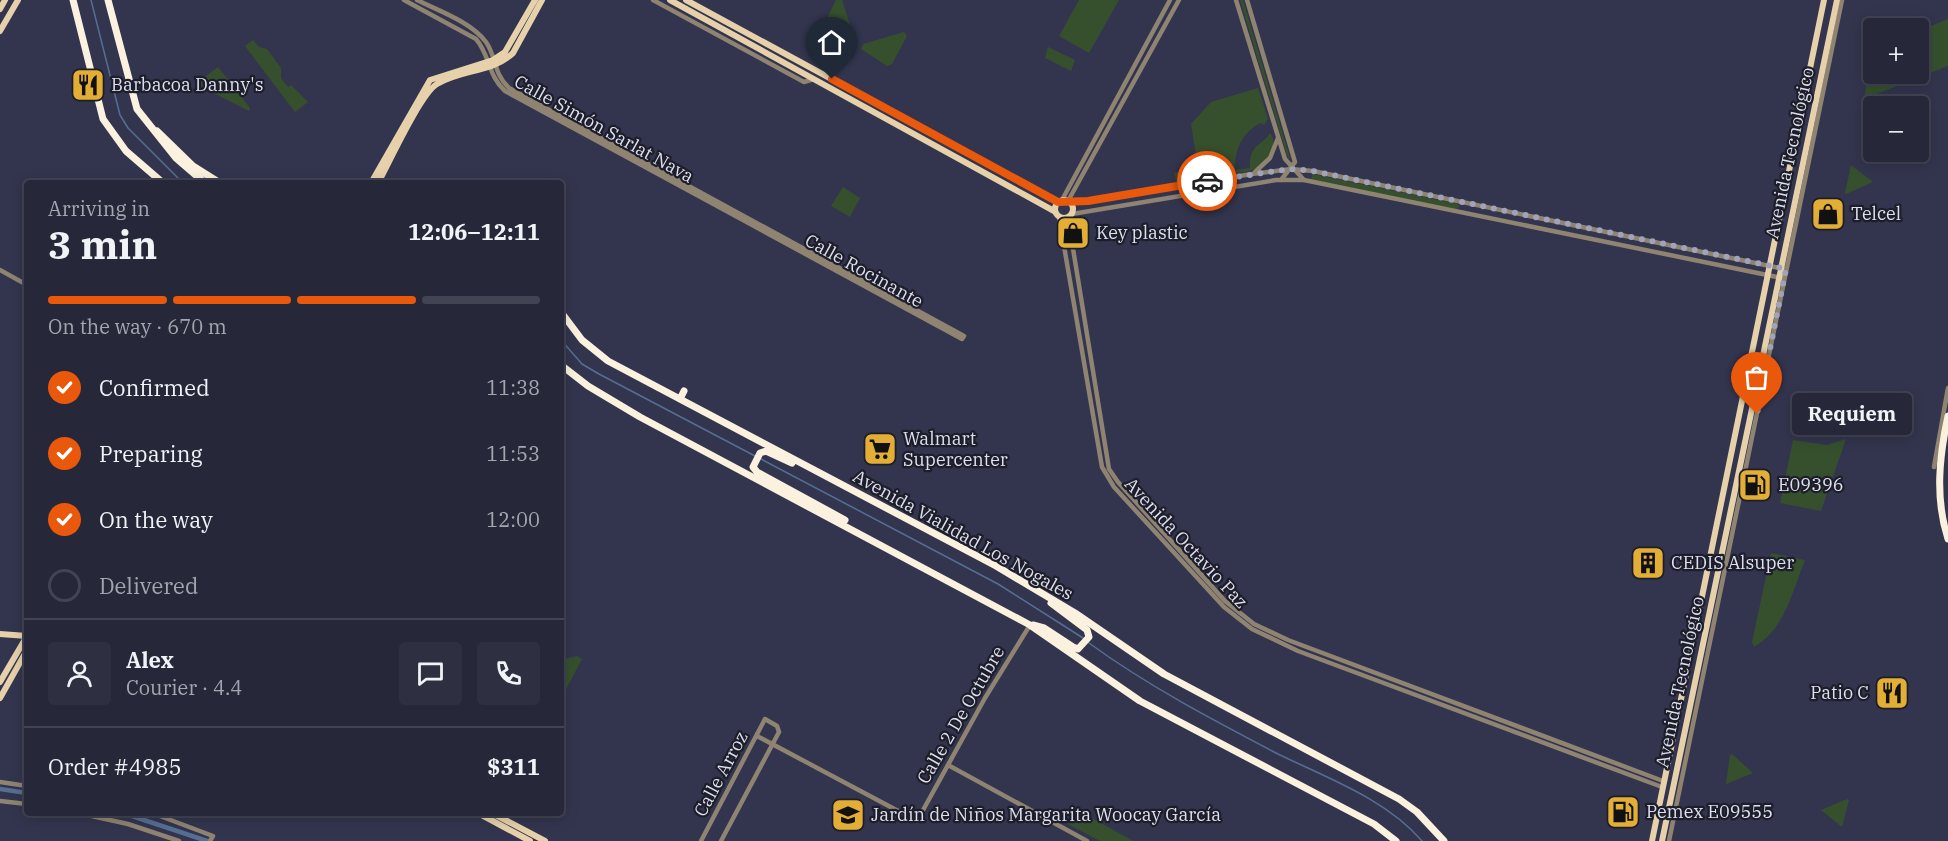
<!DOCTYPE html>
<meta charset="utf-8">
<style>
:root{--surface:#26283a;--page:#2e3042;--text:#f1f3f6;--muted:#a4a6af;--line:#424454;--accent:#ea580c}
body{margin:0;font-family:"IBM Plex Serif",serif;background:var(--page);color:var(--text);height:100vh;display:flex;flex-direction:column;font-size:22px;white-space:nowrap}
*{box-sizing:border-box;margin:0}
p{font-size:20px;color:var(--muted)}
.icon{flex:none;width:33px;height:33px;fill:none;stroke:currentColor;stroke-width:2;stroke-linecap:round;stroke-linejoin:round}
.map{position:relative;flex:1;overflow:hidden}
.panel{position:absolute;left:24px;top:180px;width:540px;height:636px;display:flex;flex-direction:column;background:var(--surface);border-radius:6px;box-shadow:0 3px 15px #0003,0 0 0 2px var(--line)}
.panel>*{flex:none}
.controls{position:absolute;left:1863px;top:18px;display:grid;gap:12px}
.controls a{display:grid;place-items:center;width:66px;height:66px;border-radius:6px;background:var(--surface);box-shadow:0 3px 15px #0003,0 0 0 2px var(--line);font-size:30px}
.pin{position:absolute;display:grid;place-items:center;width:51px;height:51px;color:#fff;margin:-62px -26px;border-radius:50% 50% 50% 0;rotate:-45deg;box-shadow:0 0 6px #0007}
.pin .icon{rotate:45deg}
.courier{position:absolute;display:grid;place-items:center;width:60px;height:60px;margin:-30px;border:4px solid #ea580c;border-radius:50%;background:#fff;color:#222;box-shadow:0 2px 8px #0007}
.bubble{position:absolute;height:42px;border-radius:6px;background:var(--surface);box-shadow:0 3px 15px #0003,0 0 0 2px var(--line);font-size:20px;font-weight:700;line-height:42px;text-align:center}
.overview em{font-style:normal;font-weight:700}
.overview div{display:flex;flex-direction:column-reverse}
.overview{display:flex;align-items:center;justify-content:space-between;height:102px;padding:0 24px}
h1{font-size:39px;font-weight:700;line-height:45px}
.bar{display:grid;grid-template-columns:repeat(4,1fr);gap:9px 6px;align-content:center;height:72px;padding:0 24px}
.bar i{height:8px;border-radius:4px;background:var(--line)}
.bar .active{background:var(--accent)}
.bar p{grid-column:span 4}
.line{display:flex;align-items:center;gap:15px;padding:0 24px;border-top:2px solid var(--line)}
.line div{flex:1}
.round{display:grid;place-items:center;flex:none;width:63px;height:63px;border-radius:6px;background:var(--page)}
ol{padding:0 24px;list-style:none}
li{display:flex;align-items:center;gap:18px;height:66px}
li p{margin-inline-start:auto}
li .icon{padding:6px;border-radius:50%;background:var(--accent);color:#fff;stroke-width:4}
li:last-child{color:var(--muted)}
li i{width:33px;height:33px;border:3px solid var(--line);border-radius:50%}
.map>svg:first-child{display:block}
.green{fill:#36502e}
.lines{fill:none;stroke-linecap:round;stroke-linejoin:round}
.stream{stroke:#556f94;stroke-width:1.5}
.canal{stroke:#556f94;stroke-width:4.5}
.minor{stroke:#8f8472;stroke-width:4.5}
.major{stroke:#e6d1aa;stroke-width:6}
.highway{stroke:#fbf1df;stroke-width:7}
.done{stroke:#a1a4b7;stroke-width:6;stroke-dasharray:0 10.8}
.route{stroke:#ea580c;stroke-width:8}
.labels{text-anchor:middle;stroke-width:4.5;stroke-linejoin:round;paint-order:stroke}
.poi-label{font-size:18px;fill:#dcdfef;stroke:#1d1e29;text-anchor:start}
.street-label{font-size:18px;fill:#dcdfef;stroke:#1d1e29}
</style>
<div class="map">
<svg width="1948" height="841" viewBox="0 0 1948 841">
<rect width="100%" height="100%" fill="#33354e"/>
<path class="green" d="M836,0h6l13,40 -3,4 -30,-16z
M1079,0h40l-30,53 -30,-17z
M1240,0h3l47,158 -2,1z
M1948,19v47l-84,33 9,-49 1,24h44l1,-43z
M904,32l3,4 -15,28 -5,2 -26,-17 2,-5z
M253,40l6,7 8,2 14,19v10l7,9 3,-2 17,17 -13,10 -50,-66z
M1048,47l27,13 -4,11 -26,-13z
M218,67l32,41 -1,3 -53,-27z
M1258,88l10,31 -4,6 -3,-2c-18,8 -27,27 -26,47l15,-2c-2,-23 13,-23 20,-35 11,15 -6,32 -20,38l-74,12 -2,-10 8,-2 3,3 7,-5 -2,-9 6,-5 -5,-31 20,-22z
M1851,165l22,17 -27,12 -1,-1z
M1312,174l145,30 3,2 -5,5 -144,-30z
M843,187l17,11 -10,19 -19,-11z
M1846,439l-25,72 -41,-8 13,-63 34,5z
M1771,553l34,7c-13,32 -20,69 -51,87l-2,-5z
M577,656l5,3 -21,40v-39z
M1732,754l21,19 -27,11 4,-29z
M1847,799l2,1 -7,27 -21,-17z
M1075,811h4l54,30h-33l-32,-17z"/>
<g class="lines">
<path class="stream" d="M91,0l29,115 8,13 55,55
M561,340l21,24 17,10 156,82
M759,458l239,126 85,54
M1089,643c59,43 124,77 189,111 49,24 108,45 144,87"/>
<path class="canal" d="M0,789l27,4
M123,813l84,28"/>
<path class="minor" d="M404,0l72,39c14,16 12,37 29,52l457,248 2,-3 -455,-248c-16,-15 -12,-30 -23,-46 -15,-20 -47,-31 -69,-42
M653,0l151,82 10,-3
M1236,0l49,159 19,21
M1247,0l48,162 -14,18
M1255,172l15,-14 8,-20
M1062,200l108,-200
M1068,201l111,-201
M1070,203l182,-29 39,-5 22,2 471,98
M1072,214l204,-34h28l478,98
M1059,217l43,250 12,20 110,120 28,22 46,22 364,136
M1068,218l41,251 9,13 107,119 29,23 34,16 375,141
M0,270l27,15
M1934,467l14,-79
M757,736l160,85 68,-123 45,-73
M948,765l139,76
M0,782l27,4
M0,801l27,3
M78,813l50,11 51,17
M152,813l61,23 -3,5
M701,841l64,-122 12,7 2,6 -58,109
M1669,841l173,-841"/>
<path class="major" d="M670,0l384,211
M686,0l372,202
M0,9l5,-9
M0,31l18,-31
M371,183l59,-103 63,-20 12,-8 30,-52
M378,183c11,-20 43,-90 59,-99 24,-15 55,-11 76,-31l29,-53
M1055 209a9 9 0 1 1 18 0a9 9 0 1 1-18 0Z
M0,634l27,2
M0,682l27,-46
M0,698l27,-48
M478,813l52,28
M492,813l53,28
M1652,841l172,-841
M1662,841l175,-841"/>
<path class="highway" d="M73,0l30,119 23,32 37,32
M108,0l29,109 39,49 29,25
M157,131l36,35 27,17
M561,312l21,28 26,21 388,205 79,47 89,61 235,125 18,13 27,29
M561,365l27,21 52,31 390,208 110,76 234,123 22,17
M680,399l4,-8
M1948,416c-9,41 -13,83 0,123
M792,463l-26,-12 -6,2 -7,14 4,5 88,48
M1033,625l11,3 29,19 5,2 11,-12 -2,-7 -36,-27"/>
</g>
<g class="lines">
<path class="done" d="M1207,181l84,-12 22,2 473,98 -29,145"/>
<path class="route" d="M832,79l226,123 30,-1 119,-20"/>
</g>
<defs>
<symbol id="restaurant-square" viewBox="-11 -11 22 22"><rect x="-9" y="-9" width="18" height="18" rx="4" fill="#e3ae35" stroke="#1d1e29"/><path d="M-5-6h1v4h1v-4h1v4h1v-4h1v5L-1.5 .5V6h-2V.5L-5-1ZM5-6V6H3V1.5H1.5Q1.5-4 5-6Z" fill="#111"/></symbol>
<symbol id="shop-square" viewBox="-11 -11 22 22"><rect x="-9" y="-9" width="18" height="18" rx="4" fill="#e3ae35" stroke="#1d1e29"/><path d="M-5-2.5h2.3a2.7 3.5 0 0 1 5.4 0H5L5.5 6h-11ZM-1.5-2.5h3a1.5 2.3 0 0 0-3 0Z" fill="#111"/></symbol>
<symbol id="supermarket-square" viewBox="-11 -11 22 22"><rect x="-9" y="-9" width="18" height="18" rx="4" fill="#e3ae35" stroke="#1d1e29"/><path d="M-6-5.5h2.5l.6 2H6L4.5 2H-2.5L-4.4-4H-6ZM-1.5 3.2a1.3 1.3 0 1 0 .1 0ZM3 3.2a1.3 1.3 0 1 0 .1 0Z" fill="#111"/></symbol>
<symbol id="fuel-square" viewBox="-11 -11 22 22"><rect x="-9" y="-9" width="18" height="18" rx="4" fill="#e3ae35" stroke="#1d1e29"/><path d="M-5.5-6h7V0h2V4h1.3V-2.5L3-4.5l.8-.8L6-3V5H2.5V1h-1V6h-7ZM-4.2-4.7v3.2H.2V-4.7Z" fill="#111"/></symbol>
<symbol id="building-square" viewBox="-11 -11 22 22"><rect x="-9" y="-9" width="18" height="18" rx="4" fill="#e3ae35" stroke="#1d1e29"/><path d="M-4-6H4V6H1V3H-1V6H-4ZM-2.5-4.3h1.7v1.8h-1.7ZM.8-4.3h1.7v1.8H.8ZM-2.5-1h1.7V.8h-1.7ZM.8-1h1.7V.8H.8Z" fill="#111"/></symbol>
<symbol id="school-square" viewBox="-11 -11 22 22"><rect x="-9" y="-9" width="18" height="18" rx="4" fill="#e3ae35" stroke="#1d1e29"/><path d="M0-5L7-2L0 1L-7-2ZM-4 1L0 2.5L4 1V4Q0 6-4 4Z" fill="#111"/></symbol>
</defs>
<g fill-rule="evenodd">
<use href="#restaurant-square" x="69" y="66" width="38" height="38"/>
<use href="#shop-square" x="1809" y="195" width="38" height="38"/>
<use href="#shop-square" x="1054" y="214" width="38" height="38"/>
<use href="#supermarket-square" x="861" y="430" width="38" height="38"/>
<use href="#fuel-square" x="1736" y="466" width="38" height="38"/>
<use href="#building-square" x="1629" y="544" width="38" height="38"/>
<use href="#restaurant-square" x="1873" y="674" width="38" height="38"/>
<use href="#fuel-square" x="1604" y="793" width="38" height="38"/>
<use href="#school-square" x="829" y="796" width="38" height="38"/>
</g>
<g class="labels">
<g class="poi-label">
<text x="111" y="91">Barbacoa Danny's</text>
<text x="1851" y="220">Telcel</text>
<text x="1096" y="239">Key plastic</text>
<text x="903" y="445">Walmart<tspan x="903" dy="21">Supercenter</tspan></text>
<text x="1778" y="491">E09396</text>
<text x="1671" y="569">CEDIS Alsuper</text>
<text x="1869" y="699" text-anchor="end">Patio C</text>
<text x="1646" y="818">Pemex E09555</text>
<text x="871" y="821">Jardín de Niños Margarita Woocay García</text>
</g>
<g class="street-label">
<text transform="translate(604 129) rotate(29)" y="6">Calle Simón Sarlat Nava</text>
<text transform="translate(1790 153) rotate(-78)" y="6">Avenida Tecnológico</text>
<text transform="translate(864 271) rotate(29)" y="6">Calle Rocinante</text>
<text transform="translate(963 535) rotate(29)" y="6">Avenida Vialidad Los Nogales</text>
<text transform="translate(1186 543) rotate(47)" y="6">Avenida Octavio Paz</text>
<text transform="translate(1680 682) rotate(-78)" y="6">Avenida Tecnológico</text>
<text transform="translate(961 715) rotate(-60)" y="6">Calle 2 De Octubre</text>
<text transform="translate(721 774) rotate(-62)" y="6">Calle Arroz</text>
</g>
</g>
</svg>
<div class="controls">
<a>+</a>
<a>−</a>
</div>
<div class="pin" style="left:1757px;top:414px;background:#ea580c"><svg class="icon" aria-label="bag" viewBox="0 0 24 24"><path d="M5 8h14l-1 12H6zM9 8a3 3 0 0 1 6 0"/></svg></div>
<div class="pin" style="left:832px;top:79px;background:#1f2937"><svg class="icon" aria-label="home" viewBox="0 0 24 24"><path d="M3 11l9-7 9 7M6 9v11h12V9"/></svg></div>
<div class="courier" style="left:1207px;top:181px"><svg class="icon" aria-label="car" viewBox="0 0 24 24"><path d="M5 17H2v-5l4-1 3-4h7l3 4 3 1v5h-3M9 17h6M6 11h13"/><circle cx="7" cy="17" r="2"/><circle cx="17" cy="17" r="2"/></svg></div>
<div class="bubble" style="left:1792px;top:393px;width:120px">Requiem</div>
<section class="panel">
<div class="overview"><div><h1>3 min</h1><p>Arriving in</p></div><em>12:06–12:11</em></div>
<div class="bar"><i class="active"></i><i class="active"></i><i class="active"></i><i></i><p>On the way · 670 m</p></div>
<ol>
<li><svg class="icon" aria-label="check" viewBox="0 0 24 24"><path d="M5 12l5 5 9-10"/></svg>Confirmed<p>11:38</p></li>
<li><svg class="icon" aria-label="check" viewBox="0 0 24 24"><path d="M5 12l5 5 9-10"/></svg>Preparing<p>11:53</p></li>
<li><svg class="icon" aria-label="check" viewBox="0 0 24 24"><path d="M5 12l5 5 9-10"/></svg>On the way<p>12:00</p></li>
<li><i></i>Delivered</li>
</ol>
<div class="line" style="height:108px"><a class="round"><svg class="icon" aria-label="person" viewBox="0 0 24 24"><circle cx="12" cy="8" r="4"/><path d="M4 21q1-7 8-7t8 7"/></svg></a><div><b>Alex</b><p>Courier · 4.4</p></div><a class="round"><svg class="icon" aria-label="chat" viewBox="0 0 24 24"><path d="M4 5h16v11H9l-5 4z"/></svg></a><a class="round"><svg class="icon" aria-label="phone" viewBox="0 0 24 24"><path d="M5 4h4l2 5-3 2q2 4 5 5l2-3 5 2v4C11 20 4 13 5 4z"/></svg></a></div>
<div class="line" style="height:78px"><div>Order #4985</div><b>$311</b></div>
</section>
</div>
